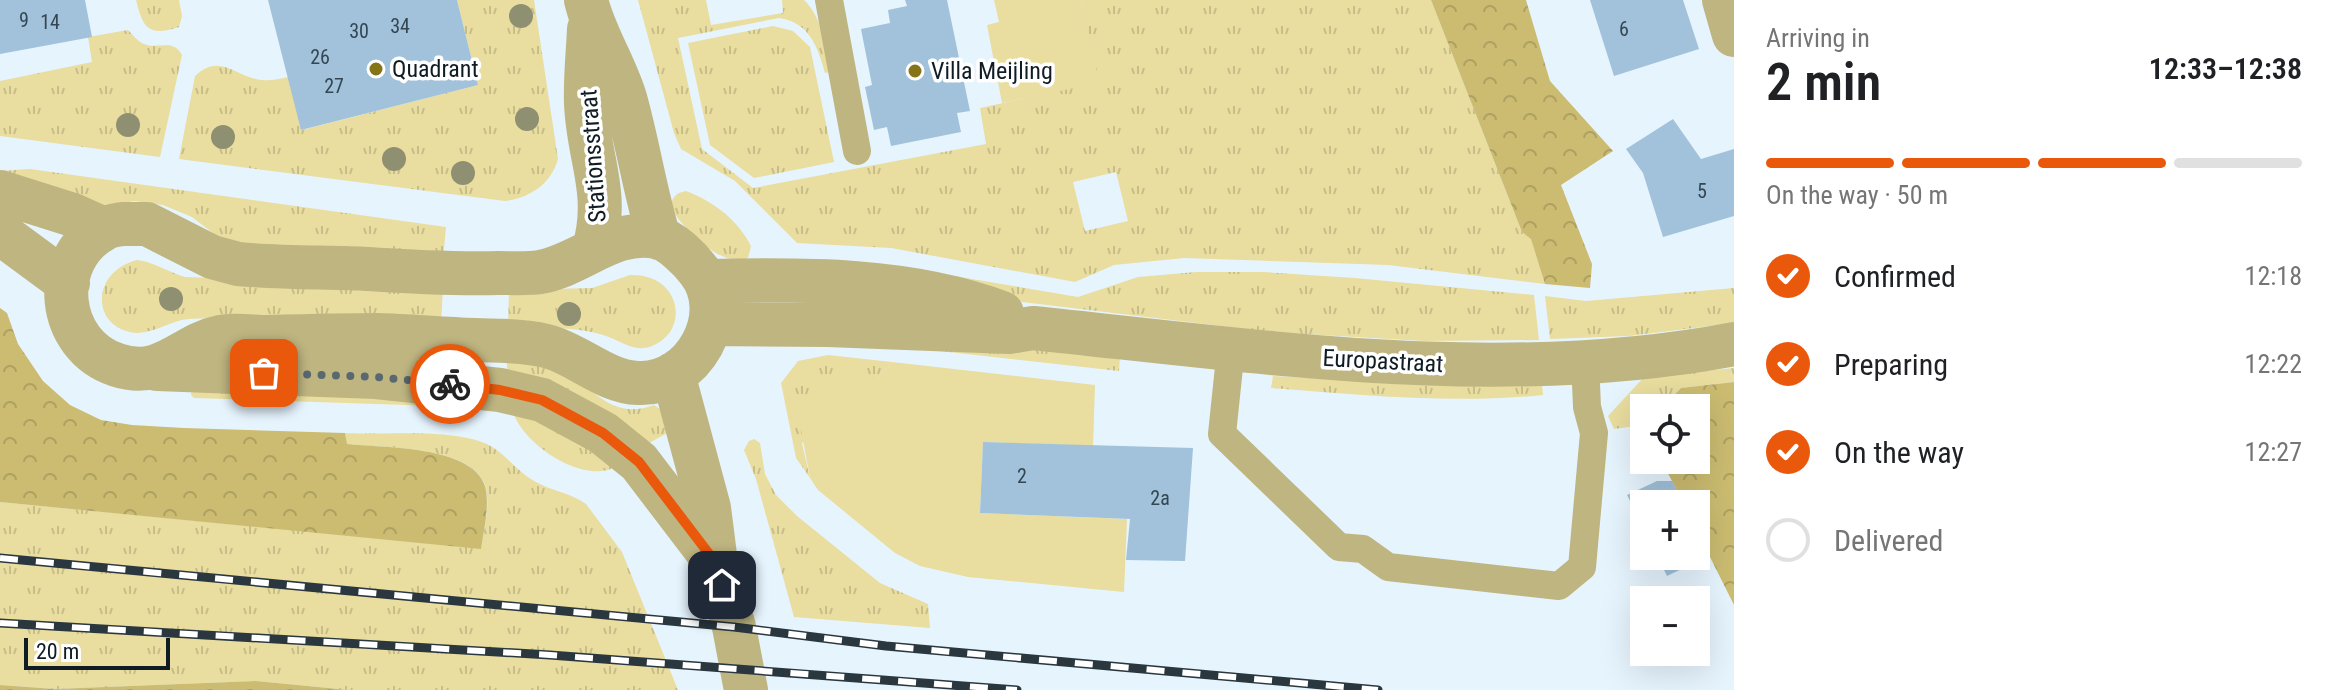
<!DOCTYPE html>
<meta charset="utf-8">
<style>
:root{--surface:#fff;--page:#f2f2f2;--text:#202124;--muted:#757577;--line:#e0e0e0;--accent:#ea580c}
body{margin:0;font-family:"Roboto Condensed",sans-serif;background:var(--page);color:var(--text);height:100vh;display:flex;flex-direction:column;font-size:30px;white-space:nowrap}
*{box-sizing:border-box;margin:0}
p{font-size:26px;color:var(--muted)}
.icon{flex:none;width:44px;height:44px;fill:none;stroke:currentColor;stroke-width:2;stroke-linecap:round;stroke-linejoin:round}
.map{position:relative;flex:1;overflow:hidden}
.side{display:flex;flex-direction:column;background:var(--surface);width:600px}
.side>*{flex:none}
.tools{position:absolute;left:1630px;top:394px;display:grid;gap:16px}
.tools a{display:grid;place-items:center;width:80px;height:80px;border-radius:0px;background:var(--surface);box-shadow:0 8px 32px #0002;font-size:40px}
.scale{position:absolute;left:24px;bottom:20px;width:146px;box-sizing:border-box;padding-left:8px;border:4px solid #0f1c24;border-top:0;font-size:22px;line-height:28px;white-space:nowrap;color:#0f1c24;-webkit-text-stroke:6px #fff;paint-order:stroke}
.pin{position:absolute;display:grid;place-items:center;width:68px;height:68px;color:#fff;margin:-34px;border-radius:16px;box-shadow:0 4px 12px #0006}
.courier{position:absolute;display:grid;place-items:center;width:80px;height:80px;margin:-40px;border:6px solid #ea580c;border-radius:50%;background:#fff;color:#222;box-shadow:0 2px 10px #0007}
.head em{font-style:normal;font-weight:600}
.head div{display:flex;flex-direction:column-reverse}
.head{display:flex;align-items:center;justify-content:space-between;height:136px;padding:0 32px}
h1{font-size:52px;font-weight:600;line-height:60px}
.bar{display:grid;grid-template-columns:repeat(4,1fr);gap:12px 8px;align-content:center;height:96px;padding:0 32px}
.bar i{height:10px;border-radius:6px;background:var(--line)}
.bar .active{background:var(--accent)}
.bar p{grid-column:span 4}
ol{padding:0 32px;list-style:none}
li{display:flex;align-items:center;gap:24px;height:88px}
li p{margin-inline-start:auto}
li .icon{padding:8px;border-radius:50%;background:var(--accent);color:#fff;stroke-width:4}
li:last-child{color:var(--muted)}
li i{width:44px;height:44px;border:4px solid var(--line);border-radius:50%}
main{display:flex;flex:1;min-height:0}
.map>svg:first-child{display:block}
.grass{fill:url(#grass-tufts);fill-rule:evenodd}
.forest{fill:url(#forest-crowns)}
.garden{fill:#e9dd9f}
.building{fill:#a1c2da}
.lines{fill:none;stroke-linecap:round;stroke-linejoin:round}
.service{stroke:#bfb581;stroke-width:28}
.minor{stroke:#bfb581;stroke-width:44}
.tertiary{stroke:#bfb581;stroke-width:44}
.rail-casing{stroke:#2a373f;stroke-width:9}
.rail{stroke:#fff;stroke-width:6;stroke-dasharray:18;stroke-linecap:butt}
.tree{fill:#8f8f72}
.done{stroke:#5a6870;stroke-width:8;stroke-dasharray:0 14.4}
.route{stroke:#ea580c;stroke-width:10}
.poi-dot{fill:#867518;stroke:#fff;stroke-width:3}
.labels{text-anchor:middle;stroke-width:7;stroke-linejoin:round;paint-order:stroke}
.number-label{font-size:20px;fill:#344652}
.poi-label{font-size:24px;fill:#0f1c24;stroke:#fff;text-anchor:start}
.street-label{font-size:24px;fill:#0f1c24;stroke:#fff}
</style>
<main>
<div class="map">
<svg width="1734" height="690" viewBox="0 0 1734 690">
<defs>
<pattern id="grass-tufts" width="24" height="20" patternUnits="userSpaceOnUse" patternTransform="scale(2)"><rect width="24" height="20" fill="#e9dd9f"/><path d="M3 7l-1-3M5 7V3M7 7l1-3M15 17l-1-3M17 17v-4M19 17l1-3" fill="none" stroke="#c7bd89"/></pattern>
<pattern id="forest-crowns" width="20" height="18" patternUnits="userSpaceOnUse" patternTransform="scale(2)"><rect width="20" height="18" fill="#cbbc71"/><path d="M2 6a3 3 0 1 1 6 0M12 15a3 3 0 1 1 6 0" fill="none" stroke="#ada162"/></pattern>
</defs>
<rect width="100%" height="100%" fill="#e6f4fe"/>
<path class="grass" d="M136,0h43l3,16 -3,11c-31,10 -36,1 -43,-27z
M457,0h77l24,159c-7,25 -28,39 -53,42l-326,-42 16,-83c25,-24 40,1 67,4 8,1 18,-1 26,-3l14,53 176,-45z
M638,0h68l5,25 72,-12 -1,-13h22c19,18 21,47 27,72l-6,1c-7,-26 -16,-51 -46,-55l-101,20 24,111 51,39 233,-44 -6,-36 118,-26 -17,-82h350l91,232 9,6 14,46 -157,-19 -204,-7 -70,7 -39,17 -184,-34 -94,-5 -62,-62 -54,-32 -7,-16zM1116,172l12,49 -43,10 -12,-49z
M773,26l20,5 17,16 24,115 -80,16 -44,-33 -22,-102z
M128,30c5,5 9,11 16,14 14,6 29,-6 38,11l-22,102 -160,-21v-55l92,-19 -4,-25z
M30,169l416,58 -3,33 -187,-9 -38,-14 -26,-20 -29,-12 -29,-4 -34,7 -100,-37z
M686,191c27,10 52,29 65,55l-3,12c-29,10 -62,-28 -77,-49 0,-11 4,-16 15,-18z
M137,260c17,2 31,12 48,17l258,9 -2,39c-57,-2 -114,-3 -172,-4 -26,-1 -53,-4 -80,-2 -19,1 -39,18 -59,13 -40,-9 -37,-61 7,-72z
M913,269l165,28 60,-20 58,-5h68l91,6 179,17 5,45 -116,1 -152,-9 -266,-32z
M630,275c51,-2 61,56 22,71 -19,7 -30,-5 -46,-10 -28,-10 -69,-8 -98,-10l1,-36 83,-2z
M1734,288v35l-105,13 -79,3 -5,-43 41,5z
M946,340l174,17 -1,14 -206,-23z
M507,355c18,5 41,7 56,15 31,17 47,51 91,35l14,9 1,18 -27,15 -135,-71z
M828,355l64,7 -15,17 -75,64 8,35 -14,-20 -15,-75 17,-22z
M1734,368v14l-53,6 -20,20h-17l-1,17 -29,4 -6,-13 36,-39z
M1273,376l145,8h124l1,11c-90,9 -182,0 -272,-7z
M192,388l246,4 -1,14 -243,-8 -3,-3z
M512,408l19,1 84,58c-33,18 -96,-25 -103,-59z
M345,433c39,2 107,-5 142,11 18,9 30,28 49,38 16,9 35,11 50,22l36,48 56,138h-329l-93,-9 -201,8 -55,-4v-183l481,46c3,-19 10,-44 4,-63 -14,-40 -103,-37 -139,-41z
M754,439l6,4 5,31 11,21 21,21 83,67 48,21 2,24 -136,-11 -38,-138 -12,-29 5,-9z"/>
<path class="forest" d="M1431,0h95l24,81 63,70 -52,34 31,79 -2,24 -45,-4 -14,-45 -9,-7z
M0,308l7,5 11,31 25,37 27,24 31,15 31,5 52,3 161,5 2,11c35,4 125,1 138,42 5,19 -1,43 -4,63l-481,-47z
M1734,382v223l-38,-76v-25h-12l-23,-44h35v-52h-35l20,-20z
M256,681l93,9h-349v-5l55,4z"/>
<path class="garden" d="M994,0h87l18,83 -97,20 -15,-78 12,-3z
M892,362l203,23 -2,61 -110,-4 -3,71 147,6 -3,73 -156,-15 -48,-11 -25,-13 -77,-63 -8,-12 -10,-54 9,-22 14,-17 18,-10 36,4z"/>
<path class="building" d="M0,0h85l7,37 -92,17z
M268,0h189l21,85 -177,45z
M905,0h42l23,111 -13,2 4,19 -70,14 -4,-19 -13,3 -9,-43 7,-2 -11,-56 29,-6 -2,-13 19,-4z
M1590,0h93l16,49 -85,27z
M1673,119l28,40 33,-10v67l-71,21 -20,-64 -17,-24z
M983,442l210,6 -8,113 -59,-1 4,-41 -150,-6z
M1657,481h15l12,23h-40v25l-17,-34z
M1696,529l13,27 -42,20 -10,-20h39z"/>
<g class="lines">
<path class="service" d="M829,0l28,151
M1231,348l-9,86 117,113 24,2 25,18 171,19 23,-19 12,-134 -7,-26 -2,-46"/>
<path class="minor" d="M1724,0l10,35"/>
<path class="tertiary" d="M586,0c8,34 29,65 39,98 13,46 20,94 34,140
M589,29c-1,24 -4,50 -3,74 2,55 24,89 8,146
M0,192l73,23 31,14
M123,224h24l65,33 26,7c43,4 87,3 130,5 44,3 87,5 131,4 13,0 28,1 41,-1 41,-7 73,-44 117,-35 15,4 33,22 42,34 34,44 -6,115 -61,112 -32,-1 -58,-27 -88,-36 -23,-7 -52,-6 -75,-7 -32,-1 -65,-4 -97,-5 -36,0 -73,1 -110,2 -15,0 -33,-3 -48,0 -38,8 -57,43 -103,28 -61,-20 -69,-106 -13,-136 5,-3 13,-4 19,-5z
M0,233l68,50
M707,281c97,-2 203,-3 295,32
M711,324l117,1 181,7 24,-4c232,24 469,60 701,16
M157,369l219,8 124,13 42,10 61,33 36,29 77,101
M673,374l36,134 7,55 18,64 12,63"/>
<defs>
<path id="rail" d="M0,558l734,69 152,19 492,44
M0,623l550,32 467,35"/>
</defs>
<use href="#rail" class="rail-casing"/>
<use href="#rail" class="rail"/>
</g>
<g class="tree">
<circle cx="521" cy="16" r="12"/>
<circle cx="527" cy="119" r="12"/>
<circle cx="128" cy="125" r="12"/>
<circle cx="223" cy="137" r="12"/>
<circle cx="394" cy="159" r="12"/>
<circle cx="463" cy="173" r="12"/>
<circle cx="171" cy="299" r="12"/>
<circle cx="569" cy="314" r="12"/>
</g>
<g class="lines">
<path class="done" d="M264,373l112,4 74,7"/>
<path class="route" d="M450,384l50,6 42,10 61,33 36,29 77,101 6,22"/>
</g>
<g class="poi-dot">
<circle cx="376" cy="69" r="8"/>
<circle cx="915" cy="71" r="8"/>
</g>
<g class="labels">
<g class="number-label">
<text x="24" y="27">9</text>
<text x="50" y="29">14</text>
<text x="400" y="33">34</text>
<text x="1624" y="36">6</text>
<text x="359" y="38">30</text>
<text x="320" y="64">26</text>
<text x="334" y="93">27</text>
<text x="1702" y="198">5</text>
<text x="1022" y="483">2</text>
<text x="1160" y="505">2a</text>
</g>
<g class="poi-label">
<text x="392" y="77">Quadrant</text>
<text x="931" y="79">Villa Meijling</text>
</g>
<g class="street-label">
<text transform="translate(593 156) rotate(-94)" y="8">Stationsstraat</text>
<text transform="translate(1383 361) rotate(3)" y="8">Europastraat</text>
</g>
</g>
</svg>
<div class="tools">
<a><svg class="icon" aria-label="locate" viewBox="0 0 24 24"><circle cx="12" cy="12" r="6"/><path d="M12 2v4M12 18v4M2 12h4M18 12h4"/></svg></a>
<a>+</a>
<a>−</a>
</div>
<div class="scale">20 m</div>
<div class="pin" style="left:264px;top:373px;background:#ea580c"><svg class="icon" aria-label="bag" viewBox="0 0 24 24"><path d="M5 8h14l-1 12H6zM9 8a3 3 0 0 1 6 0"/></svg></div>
<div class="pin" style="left:722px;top:585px;background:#1f2937"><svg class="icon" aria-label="home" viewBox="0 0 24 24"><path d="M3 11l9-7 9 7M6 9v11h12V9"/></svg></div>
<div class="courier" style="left:450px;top:384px"><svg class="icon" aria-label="bike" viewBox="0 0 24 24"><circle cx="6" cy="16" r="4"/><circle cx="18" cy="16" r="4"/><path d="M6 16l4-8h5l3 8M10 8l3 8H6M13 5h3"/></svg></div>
</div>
<section class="side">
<div class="head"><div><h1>2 min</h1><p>Arriving in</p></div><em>12:33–12:38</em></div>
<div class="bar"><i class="active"></i><i class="active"></i><i class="active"></i><i></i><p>On the way · 50 m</p></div>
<ol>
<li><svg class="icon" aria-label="check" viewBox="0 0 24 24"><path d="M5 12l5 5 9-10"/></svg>Confirmed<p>12:18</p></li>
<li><svg class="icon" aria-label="check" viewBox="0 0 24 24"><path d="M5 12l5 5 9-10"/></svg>Preparing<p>12:22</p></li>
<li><svg class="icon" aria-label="check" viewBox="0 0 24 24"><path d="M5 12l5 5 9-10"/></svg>On the way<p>12:27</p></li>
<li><i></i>Delivered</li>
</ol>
</section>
</main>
